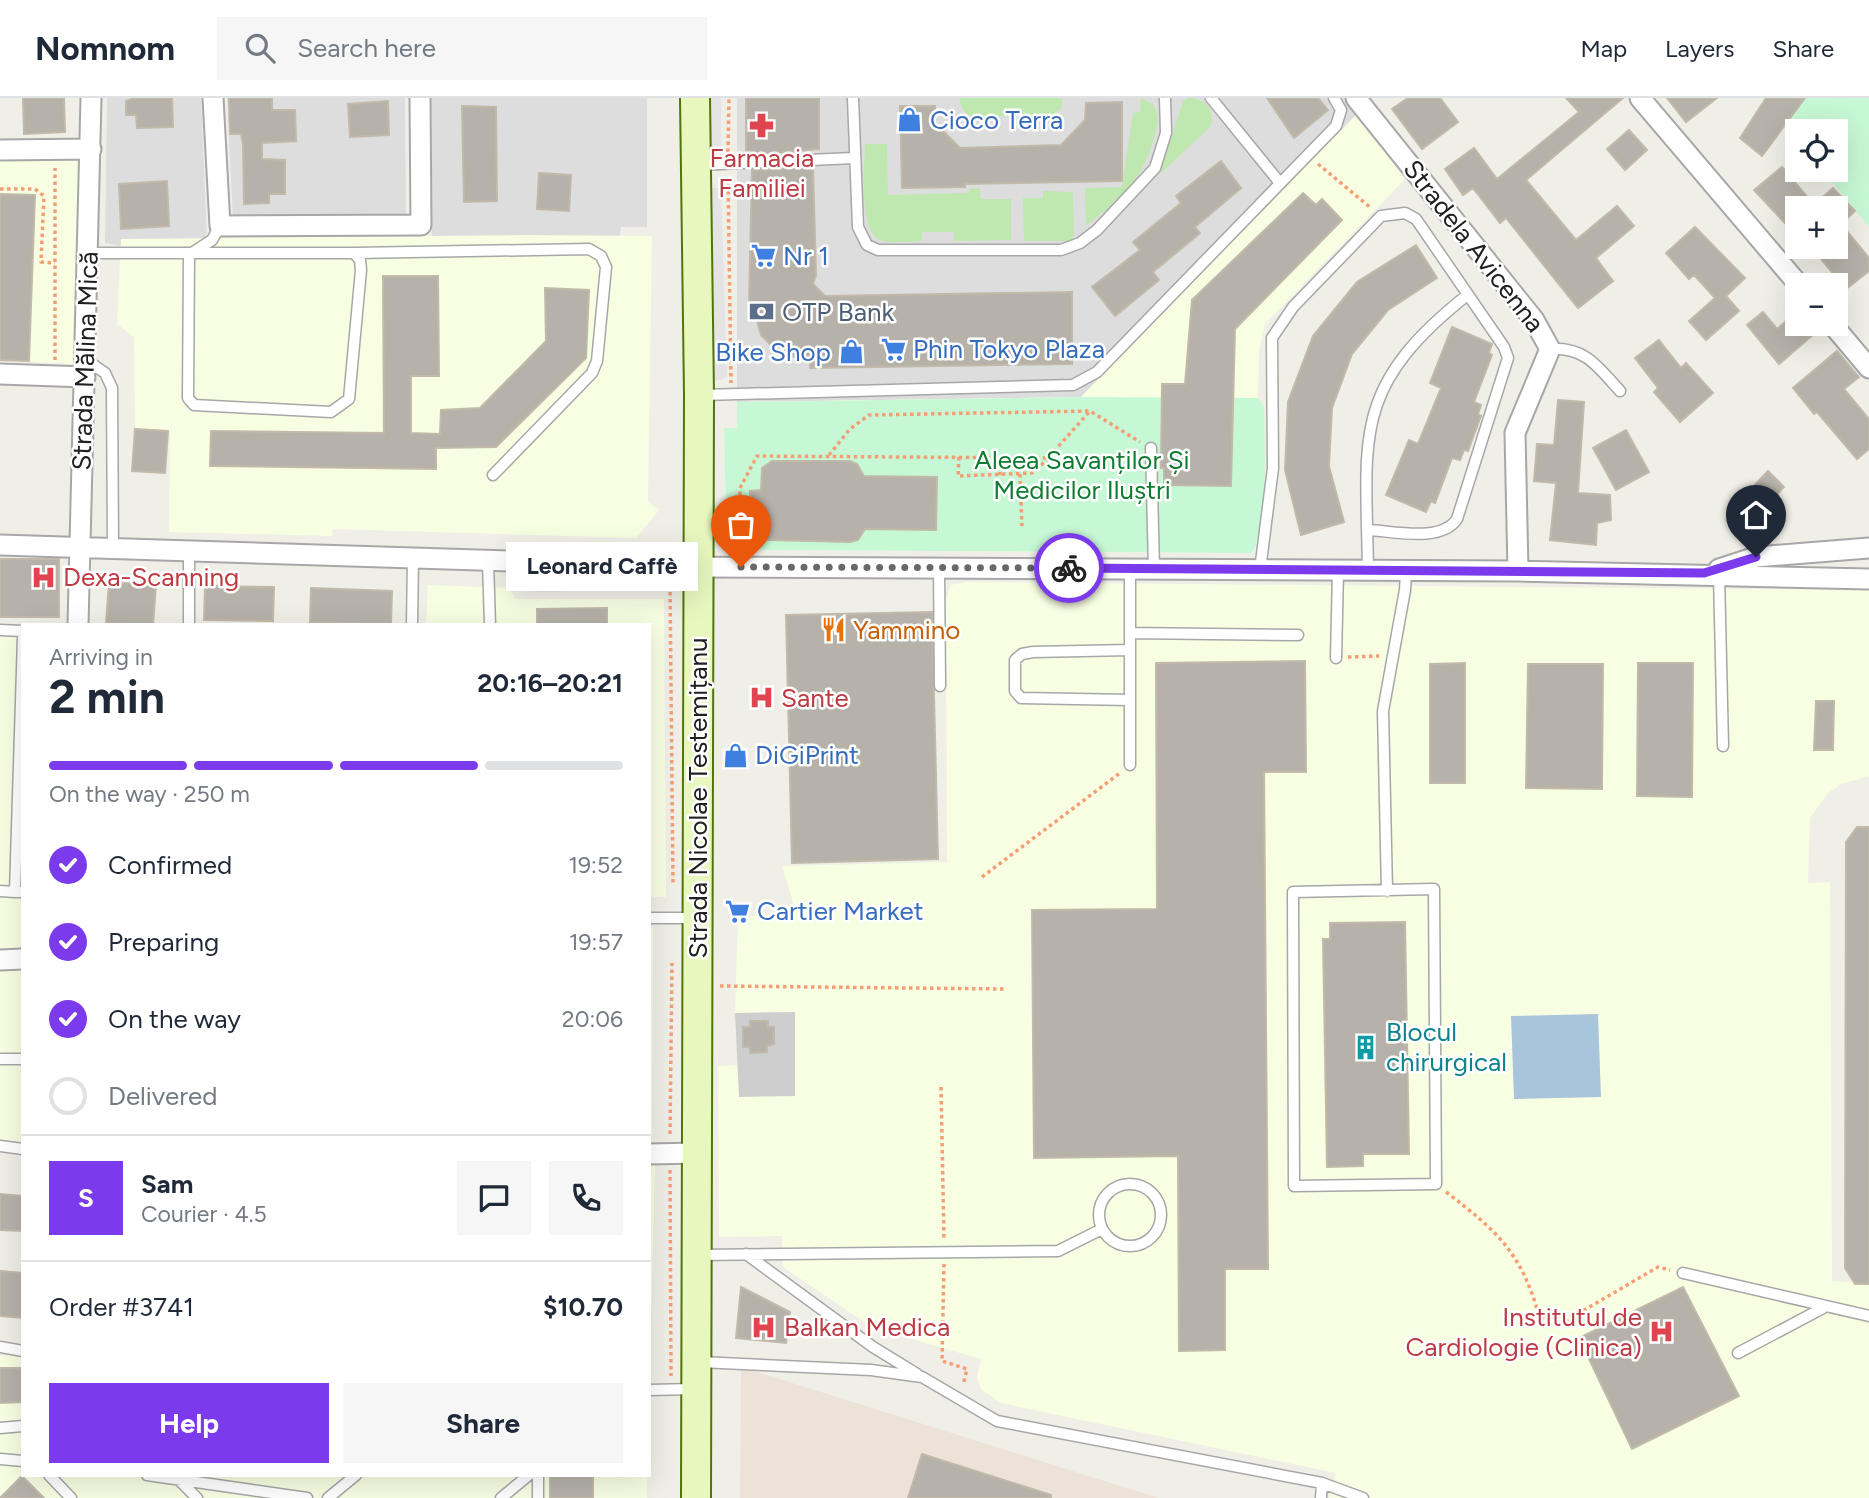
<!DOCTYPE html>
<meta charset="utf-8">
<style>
:root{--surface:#fff;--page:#f6f6f7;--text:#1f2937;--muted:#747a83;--line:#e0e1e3;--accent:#7c3aed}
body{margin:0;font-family:Figtree,sans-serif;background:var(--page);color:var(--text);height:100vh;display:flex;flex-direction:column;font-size:26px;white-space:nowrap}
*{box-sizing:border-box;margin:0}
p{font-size:23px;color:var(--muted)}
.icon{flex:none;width:38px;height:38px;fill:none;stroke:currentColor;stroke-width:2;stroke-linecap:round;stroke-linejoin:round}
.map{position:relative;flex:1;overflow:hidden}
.details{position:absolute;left:21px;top:525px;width:630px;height:854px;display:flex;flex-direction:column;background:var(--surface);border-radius:0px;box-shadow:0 7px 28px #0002}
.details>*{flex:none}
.tools{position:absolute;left:1785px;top:21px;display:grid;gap:14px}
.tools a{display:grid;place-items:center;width:63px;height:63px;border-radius:0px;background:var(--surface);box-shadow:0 7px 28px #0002;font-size:35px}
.pin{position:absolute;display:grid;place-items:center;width:60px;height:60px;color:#fff;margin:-72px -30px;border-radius:50% 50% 50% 0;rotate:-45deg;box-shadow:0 0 7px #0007}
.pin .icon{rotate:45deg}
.courier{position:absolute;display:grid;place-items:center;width:70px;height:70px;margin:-35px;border:5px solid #7c3aed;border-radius:50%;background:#fff;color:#222;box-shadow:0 2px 9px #0007}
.bubble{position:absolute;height:49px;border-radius:0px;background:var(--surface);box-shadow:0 7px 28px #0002;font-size:23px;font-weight:700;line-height:49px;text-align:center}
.headline em{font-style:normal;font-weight:700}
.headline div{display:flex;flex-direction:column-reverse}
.headline{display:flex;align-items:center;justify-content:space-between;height:119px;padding:0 28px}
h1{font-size:46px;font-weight:700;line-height:52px}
.bar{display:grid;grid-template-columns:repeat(4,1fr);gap:10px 7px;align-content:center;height:84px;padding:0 28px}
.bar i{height:9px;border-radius:5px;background:var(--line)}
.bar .active{background:var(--accent)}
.bar p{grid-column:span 4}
.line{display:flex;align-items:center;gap:18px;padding:0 28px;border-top:2px solid var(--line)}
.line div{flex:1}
.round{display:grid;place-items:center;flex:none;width:74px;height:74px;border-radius:0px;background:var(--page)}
ol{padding:0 28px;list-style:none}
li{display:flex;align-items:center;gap:21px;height:77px}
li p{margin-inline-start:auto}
li .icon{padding:7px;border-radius:50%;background:var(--accent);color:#fff;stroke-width:4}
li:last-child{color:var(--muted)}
li i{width:38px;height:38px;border:4px solid var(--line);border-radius:50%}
.action{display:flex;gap:14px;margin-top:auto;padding:14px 28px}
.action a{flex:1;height:80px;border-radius:0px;background:var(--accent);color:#fff;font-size:28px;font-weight:700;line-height:80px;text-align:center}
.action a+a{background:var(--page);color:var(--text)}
header{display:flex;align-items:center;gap:42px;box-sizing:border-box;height:98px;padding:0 35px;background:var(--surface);border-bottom:2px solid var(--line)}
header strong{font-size:33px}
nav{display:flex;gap:38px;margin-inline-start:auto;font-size:24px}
.search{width:490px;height:63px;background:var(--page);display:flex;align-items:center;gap:18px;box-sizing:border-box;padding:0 24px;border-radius:0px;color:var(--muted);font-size:26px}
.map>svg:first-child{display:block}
.residential{fill:#dedddd}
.education{fill:#f8fee2}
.religious{fill:#cecece}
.military{fill:#ede2d7}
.grass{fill:#bee8af}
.park{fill:#c7f8d5}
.parking{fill:#e4e4e4}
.water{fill:#a9c5dc}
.building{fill:#b6b2a9;stroke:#c1b9aa;stroke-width:2}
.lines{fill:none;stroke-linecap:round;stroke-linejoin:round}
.service-casing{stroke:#a7a7a7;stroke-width:13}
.minor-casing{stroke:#a7a7a7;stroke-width:23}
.secondary-casing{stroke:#517509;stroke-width:32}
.path{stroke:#f49e74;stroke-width:3.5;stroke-dasharray:3.5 3.5;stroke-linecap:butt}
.service{stroke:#fff;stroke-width:10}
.minor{stroke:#fff;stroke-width:19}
.secondary{stroke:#e7f7be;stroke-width:28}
.done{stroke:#696866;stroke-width:7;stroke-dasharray:0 12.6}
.route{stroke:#7c3aed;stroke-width:9}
.labels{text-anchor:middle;stroke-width:5;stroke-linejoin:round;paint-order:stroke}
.shop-label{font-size:26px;fill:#366cbe;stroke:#fff;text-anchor:start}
.health-label{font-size:26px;fill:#be3a42;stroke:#fff;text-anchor:start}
.street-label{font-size:26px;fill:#202020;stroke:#fff}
.service-label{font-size:26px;fill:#4e5e75;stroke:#fff;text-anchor:start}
.park-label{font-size:26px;fill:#107c31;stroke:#fff}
.food-label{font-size:26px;fill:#c56008;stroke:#fff;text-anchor:start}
.culture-label{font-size:26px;fill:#0d838f;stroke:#fff;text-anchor:start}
</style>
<header>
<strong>Nomnom</strong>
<div class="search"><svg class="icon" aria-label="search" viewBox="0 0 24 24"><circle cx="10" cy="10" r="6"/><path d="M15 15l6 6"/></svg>Search here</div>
<nav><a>Map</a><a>Layers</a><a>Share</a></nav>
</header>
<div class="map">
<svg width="1869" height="1400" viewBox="0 0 1869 1400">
<rect width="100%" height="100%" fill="#f0efe7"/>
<path class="residential" d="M107,0h94l6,141h-85l-1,7 -16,-3z
M227,0h178l1,119 -173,5z
M431,0h216v129h-26l-1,9h-188z
M737,0h606l14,16 -276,283 -344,5z"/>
<path class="education" d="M1357,16l48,65 -140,145 -6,27 -1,47 6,8 1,72 -7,61 -6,14 -496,-3 -16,-8 -10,-11 -4,-14 -2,-89h13v-26l344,-5z
M83,60l-7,206 -76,-4v-200z
M524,137l128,1 -4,266 11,8 -23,28 -303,-9 -1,7 -163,-4 1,-101 -35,-2 -1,-92 -17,-13 4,-85z
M966,484l903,8v186l-28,8 -13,9 -18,25 -2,65 22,-1 2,399 37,2v215h-540l7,-25 -335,-70 -20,-14 -4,-11 4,-19 -108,-31 -90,-61 -1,-31 -63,1 -1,-171 20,-1 2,32 55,-85 -60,1 3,-95 58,-6 -14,-46 165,-4 -1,-264 5,-13z
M428,487l82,3 5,11h149l2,298h-17v-272h-223z
M0,536l23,2v508l-23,-2z
M649,830h4l-1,208h-3z
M655,1066l-6,240v-239z
M0,1257l23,1v119h624v23h-647z"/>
<path class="religious" d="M795,914v84l-56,1 -4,-84z"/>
<path class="military" d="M741,1269l418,131h-419z"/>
<path class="grass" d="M959,0h103v9l-9,8 -82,2 -8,-7z
M1141,0l13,7c6,14 3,22 -1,37 -13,42 -34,57 -67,84l-1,-38 37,-1 11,-74 7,-1z
M1188,0c17,0 27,11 23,28l-51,48 23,-73z
M865,46h22l1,51 81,-2v-4l11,-1 1,11h30v41l-57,1v-9h-32v9c-12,0 -27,3 -39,0 -26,-5 -18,-75 -18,-97z
M1043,93l30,1 1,45 -5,4h-45l-1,-43h20z"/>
<path class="park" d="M1763,0h106v129l-47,-57h14v-39h-39v8z
M1081,299l177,1 6,8c1,34 5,120 -12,147l-496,-3c-17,-8 -25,-15 -30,-33l-2,-89h13v-26z"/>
<path class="parking" d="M705,0h16v55l-16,1z
M707,90h14l6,189 -17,6z
M637,474l1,17 -103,3 -1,-19z"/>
<path class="water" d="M1598,916l3,83 -87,2 -3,-83z"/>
<path class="building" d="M23,0h41l1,34 -41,2z
M135,0h37l1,29 -36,1 -1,-13h-10v-14z
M229,0h43v12h23l1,31 -34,2v16l23,1v34h-16v9l-25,1 -1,-60 -2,-10h-11z
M746,0h73v51l-68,6v-4h-5z
M1267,0h51l10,12 -34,28z
M1408,0h32l18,24 -36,27 -30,-40z
M1566,0h57l-97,82 50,60 41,-34 17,20 -38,32 17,23 -35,27 -72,-90 -6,5 -27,-35 -10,7 -18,-26 29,-21 23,31 82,-67z
M1667,0h50l-31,24z
M1766,0h39l-43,58 -22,-18z
M388,3l1,34 -39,2 -2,-33z
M1122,4v79l-157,3v3l-63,1 -2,-82h35v17l25,25 101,-3 24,-25 1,-17z
M462,8l34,1 1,94 -33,1z
M1629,32l18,20 -22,20 -18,-21z
M1221,63l20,27 -46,39 5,6 -47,39 6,8 -44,36 -23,-29 48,-37 -7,-8 48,-39 -5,-7z
M813,69l3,108 -3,9 12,12 247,-4v72l-262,4v-7l-32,-9 -17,-17 -8,-29 -4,-1 3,-135z
M1782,69l32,38 19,-17 22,23 -14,13 28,34v13l-23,18 -35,-42h25v-39h-39v28l-43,-46z
M539,75l32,2 -2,36 -32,-2z
M167,83l2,45 -48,3 -2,-45z
M1303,95l13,12 6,-6 20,21 -107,109 -4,157 -67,-1v-17h-3l1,-84h23l7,-84z
M0,96l35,1 -6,166 -29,-1z
M1695,129l50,51 -19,18 13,15 -33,29 -17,-19 26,-23 -21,-23 -5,4 -23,-26z
M1416,147l21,33 -49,32 -36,44 -20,54 -3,58 15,56 -43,13 -16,-65 3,-68 25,-66 44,-54z
M383,178h55l1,100h-28v57l29,1 1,-24 39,-2 66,-67 -1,-53 44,2 -3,68 -90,89 -60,1v21l-226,-3 1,-35 173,2z
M1763,214l14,17 20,-17v12h23l1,4 -42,36 -32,-39z
M1452,229l40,17 -3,9 3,2 -18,47 7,3 -3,9 3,2 -13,35 -4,-1 -4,10 -8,-2 -17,45 -4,-2 -5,11 -40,-17 23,-55 9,4 23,-56 -11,-5z
M1659,242l22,28 5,-5 27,30 -33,29 -26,-30 4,-4 -23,-30z
M1837,253l22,26 -15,12 25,30v30l-12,10 -40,-47 -3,2 -21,-26z
M1558,302l26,2 -6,91 32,2 1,25 -14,3 -1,22 -46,-5 6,-57 -22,-2 3,-37 17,1z
M135,331l33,2 -3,42 -33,-2z
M1626,332l23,42 -33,18 -23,-42z
M772,363h78l7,3 7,12 73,1 -1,53 -71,-1 -7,11 -8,2 -82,-2 -6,-6 -1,-23 -10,1 -1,-21 11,-1 1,-22z
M1768,373l16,16 -18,19 -16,-16z
M0,461h59v58h-59z
M109,484l47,3 -3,40 -47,-2z
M205,488l69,1 -1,34 -69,-1z
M311,490l81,3 -1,33 -81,-2z
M607,510v17h-70v-16z
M932,514l6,247 -146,4 -6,-248z
M1305,563l1,111h-42l4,497h-43v81l-46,1 -1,-195 -144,2 -2,-248 125,-1 -1,-246z
M1465,565v120h-35v-119z
M1638,565h55l-1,134 -55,-1z
M1528,566h75l-1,125 -76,-1z
M1816,603h18l-1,49h-19z
M1857,729h12v457h-14l-10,-16 1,-426z
M1405,824l4,232h-46v12l-36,1 -4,-228h7v-16z
M750,923h18v6h6v17l-7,2v6l-17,1v-6h-7v-20h7z
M0,1096l23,2v35l-23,-1z
M0,1173l23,2v45l-23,-2z
M741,1189l49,25 -4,31 -50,-5z
M1683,1189l56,109 -107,53 -53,-111z
M0,1270h23v34l-23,1z
M922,1356l129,41v3h-143z
M550,1377h43v23h-43z
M22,1378l22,22h-44z"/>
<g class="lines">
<defs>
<path id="service" d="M853,0l5,129 9,18 11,5h183l19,-7 17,-13 58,-62 11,-35 -1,-35
M1211,0l69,85
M698,67l156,-7
M88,155h266l6,7 1,10 -12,129 -18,13 -137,-7 -6,-7 1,-143 23,-15 8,-14
M354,155l235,-4 12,7 5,11 -9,94 -5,12 -99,102
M1550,251c36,-2 48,18 70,42
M84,260l21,15 7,15 1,159
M703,297l370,-10 24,-13 239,-246 5,-16 -7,-12
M1151,350l3,121
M488,464l2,63
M939,469l1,119
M1260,472l13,-102 -1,-130 21,-31 88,-91 24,-3 11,6 88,128 4,11 -51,161c-16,24 -63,12 -89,11
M1368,473c-2,-135 -17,-183 98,-275
M1719,477l4,171
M189,527v-73
M412,527l1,-67
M0,532l23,1
M1130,535l168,2
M23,540l-8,254h8
M1336,560l2,-87
M1130,602l-109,-2 -6,-7v-31l7,-6 11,-2 97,-2
M1130,667v-196
M1434,791l2,295 -142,2 -1,-294z
M0,793l15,1
M1387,793l-4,-180 22,-121 1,-18
M649,820h45
M0,961h23
M0,1048l23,3
M1099 1117a31 31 0 1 1 62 0a31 31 0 1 1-62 0Z
M746,1156l127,93 44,27
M700,1157l358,-4 44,-22
M1683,1175l186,43
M0,1249l23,4
M1738,1255l85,-45
M700,1264l171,8 51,7 75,44 325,62 41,15
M649,1292l45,-1
M0,1330l23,-2
M0,1361l23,2
M49,1377l22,23
M147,1377l160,23
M179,1382l18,18
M328,1400l28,-23
M501,1400l28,-23
M538,1400v-23
M1321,1400l1,-15"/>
<path id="minor" d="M213,0l7,128 201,-1 -1,-127
M1356,0l178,222 16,29 -35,84 3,138
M1640,0l159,187
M0,52l91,-1
M1832,226l37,44
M0,276l85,3
M0,447l697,22 821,4 351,8
M1719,471l37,-12 113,-9
M78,527l13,-527
M0,862l23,-1
M649,1056l48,-1"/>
<path id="secondary" d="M695,0l4,297 -3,1103"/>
</defs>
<use href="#service" class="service-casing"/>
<use href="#minor" class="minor-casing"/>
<use href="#secondary" class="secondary-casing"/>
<path class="path" d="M728,54l1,-54
M1318,66l53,44
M728,79l3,206
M0,91h35l9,7 -3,66 14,1
M55,262v-192
M829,357l21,-26 19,-14 221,-4 50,31
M959,359l-1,19 74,-3 15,-13
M999,360l1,17
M1020,376l2,52
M740,411v-21l17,-32 291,2 42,-47
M670,487l3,301
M1348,559l31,-1
M982,779l138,-104
M720,888l284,3
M941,989l3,152
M670,1036l2,-171
M670,1072l1,206
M1446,1094c50,38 76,61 93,124l18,10 101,-59 12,3
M944,1166l-2,97 25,8 -4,16"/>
<use href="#service" class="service"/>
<use href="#minor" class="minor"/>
<use href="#secondary" class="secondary"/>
</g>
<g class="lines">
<path class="done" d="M741,469l328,1"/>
<path class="route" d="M1069,470l635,5 52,-16"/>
</g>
<defs>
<symbol id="shop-bare" viewBox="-9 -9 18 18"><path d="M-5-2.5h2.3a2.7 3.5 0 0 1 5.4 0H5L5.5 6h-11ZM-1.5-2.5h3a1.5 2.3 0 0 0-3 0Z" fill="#3f7fe0" stroke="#fff" stroke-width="2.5" paint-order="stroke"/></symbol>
<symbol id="pharmacy-bare" viewBox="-9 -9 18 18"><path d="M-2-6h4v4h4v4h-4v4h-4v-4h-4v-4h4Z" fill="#e0444e" stroke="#fff" stroke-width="2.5" paint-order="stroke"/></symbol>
<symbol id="supermarket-bare" viewBox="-9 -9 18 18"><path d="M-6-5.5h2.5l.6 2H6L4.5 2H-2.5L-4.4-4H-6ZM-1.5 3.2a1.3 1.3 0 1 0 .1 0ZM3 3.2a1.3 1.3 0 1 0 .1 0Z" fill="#3f7fe0" stroke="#fff" stroke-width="2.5" paint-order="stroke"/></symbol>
<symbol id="bank-bare" viewBox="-9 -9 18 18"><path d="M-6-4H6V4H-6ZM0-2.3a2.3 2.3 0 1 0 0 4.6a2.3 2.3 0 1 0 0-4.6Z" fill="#5c6f8a" stroke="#fff" stroke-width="2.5" paint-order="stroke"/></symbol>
<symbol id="hospital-bare" viewBox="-9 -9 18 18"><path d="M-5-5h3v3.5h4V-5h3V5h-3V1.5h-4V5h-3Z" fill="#e0444e" stroke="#fff" stroke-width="2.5" paint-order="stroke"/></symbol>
<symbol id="restaurant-bare" viewBox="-9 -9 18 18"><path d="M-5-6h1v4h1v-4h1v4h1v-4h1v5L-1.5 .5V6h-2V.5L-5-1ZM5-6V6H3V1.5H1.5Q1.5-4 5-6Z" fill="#e8710a" stroke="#fff" stroke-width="2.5" paint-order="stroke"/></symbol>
<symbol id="building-bare" viewBox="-9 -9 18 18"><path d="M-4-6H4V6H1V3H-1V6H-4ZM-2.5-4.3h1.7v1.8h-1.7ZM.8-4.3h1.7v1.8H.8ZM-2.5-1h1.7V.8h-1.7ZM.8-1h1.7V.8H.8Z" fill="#0f9aa8" stroke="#fff" stroke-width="2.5" paint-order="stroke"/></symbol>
</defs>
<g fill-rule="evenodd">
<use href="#shop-bare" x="892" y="4" width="35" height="35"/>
<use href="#pharmacy-bare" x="744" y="10" width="35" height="35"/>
<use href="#supermarket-bare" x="746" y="140" width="35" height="35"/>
<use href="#bank-bare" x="744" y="196" width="35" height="35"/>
<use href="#supermarket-bare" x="876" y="234" width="35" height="35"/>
<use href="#shop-bare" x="834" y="236" width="35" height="35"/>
<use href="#hospital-bare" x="26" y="462" width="35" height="35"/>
<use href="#restaurant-bare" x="816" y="514" width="35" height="35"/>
<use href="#hospital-bare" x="744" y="582" width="35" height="35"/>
<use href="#shop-bare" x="718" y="640" width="35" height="35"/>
<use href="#supermarket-bare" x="720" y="796" width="35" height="35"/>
<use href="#building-bare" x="1348" y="932" width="35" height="35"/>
<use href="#hospital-bare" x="746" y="1212" width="35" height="35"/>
<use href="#hospital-bare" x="1644" y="1216" width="35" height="35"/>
</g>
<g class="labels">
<g class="shop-label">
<text x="930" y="31">Cioco Terra</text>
<text x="783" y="167">Nr 1</text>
<text x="913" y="260">Phin Tokyo Plaza</text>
<text x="831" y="263" text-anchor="end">Bike Shop</text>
<text x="755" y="666">DiGiPrint</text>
<text x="757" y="822">Cartier Market</text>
</g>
<g class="health-label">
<text x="762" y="69" text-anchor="middle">Farmacia<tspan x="762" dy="30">Familiei</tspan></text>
<text x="63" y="488">Dexa-Scanning</text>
<text x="781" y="609">Sante</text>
<text x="1642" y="1228" text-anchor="end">Institutul de<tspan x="1642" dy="30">Cardiologie (Clinica)</tspan></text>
<text x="784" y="1238">Balkan Medica</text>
</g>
<g class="street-label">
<text transform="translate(1474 148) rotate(52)" y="9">Stradela Avicenna</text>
<text transform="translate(85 263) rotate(-88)" y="9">Strada Mălina Mică</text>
<text transform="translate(698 700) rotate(-90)" y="9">Strada Nicolae Testemițanu</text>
</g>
<g class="service-label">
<text x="782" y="223">OTP Bank</text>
</g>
<g class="park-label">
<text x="1082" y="371">Aleea Savanților Și<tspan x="1082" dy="30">Medicilor Iluștri</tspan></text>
</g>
<g class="food-label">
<text x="853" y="541">Yammino</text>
</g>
<g class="culture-label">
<text x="1386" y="943">Blocul<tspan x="1386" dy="30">chirurgical</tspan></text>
</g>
</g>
</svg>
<div class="tools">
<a><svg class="icon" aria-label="locate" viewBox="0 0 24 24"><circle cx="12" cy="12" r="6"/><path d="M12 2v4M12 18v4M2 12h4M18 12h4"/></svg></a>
<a>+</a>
<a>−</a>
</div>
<div class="pin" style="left:741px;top:469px;background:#ea580c"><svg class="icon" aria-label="bag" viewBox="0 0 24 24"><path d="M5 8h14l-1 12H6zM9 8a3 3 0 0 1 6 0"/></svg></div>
<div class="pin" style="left:1756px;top:459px;background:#1f2937"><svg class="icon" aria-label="home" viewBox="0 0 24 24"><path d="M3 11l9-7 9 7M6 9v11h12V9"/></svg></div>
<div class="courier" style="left:1069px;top:470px"><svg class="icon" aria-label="bike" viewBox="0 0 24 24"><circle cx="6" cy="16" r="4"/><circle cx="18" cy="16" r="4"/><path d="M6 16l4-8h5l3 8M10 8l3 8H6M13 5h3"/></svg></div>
<div class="bubble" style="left:506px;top:444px;width:192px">Leonard Caffè</div>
<section class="details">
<div class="headline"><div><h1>2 min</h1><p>Arriving in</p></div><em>20:16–20:21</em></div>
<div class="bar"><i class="active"></i><i class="active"></i><i class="active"></i><i></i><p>On the way · 250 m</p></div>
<ol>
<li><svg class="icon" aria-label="check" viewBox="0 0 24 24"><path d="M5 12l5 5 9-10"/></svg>Confirmed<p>19:52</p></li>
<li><svg class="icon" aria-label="check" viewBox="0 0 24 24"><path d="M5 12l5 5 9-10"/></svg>Preparing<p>19:57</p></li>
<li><svg class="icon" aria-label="check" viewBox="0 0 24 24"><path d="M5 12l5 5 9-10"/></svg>On the way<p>20:06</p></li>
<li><i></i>Delivered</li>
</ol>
<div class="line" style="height:126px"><b class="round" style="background:var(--accent);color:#fff">S</b><div><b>Sam</b><p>Courier · 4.5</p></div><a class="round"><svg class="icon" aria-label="chat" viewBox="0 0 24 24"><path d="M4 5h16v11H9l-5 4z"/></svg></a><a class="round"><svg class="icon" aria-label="phone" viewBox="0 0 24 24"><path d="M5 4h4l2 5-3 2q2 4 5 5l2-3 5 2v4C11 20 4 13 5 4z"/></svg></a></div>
<div class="line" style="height:91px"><div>Order #3741</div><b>$10.70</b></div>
<div class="action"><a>Help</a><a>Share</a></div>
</section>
</div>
